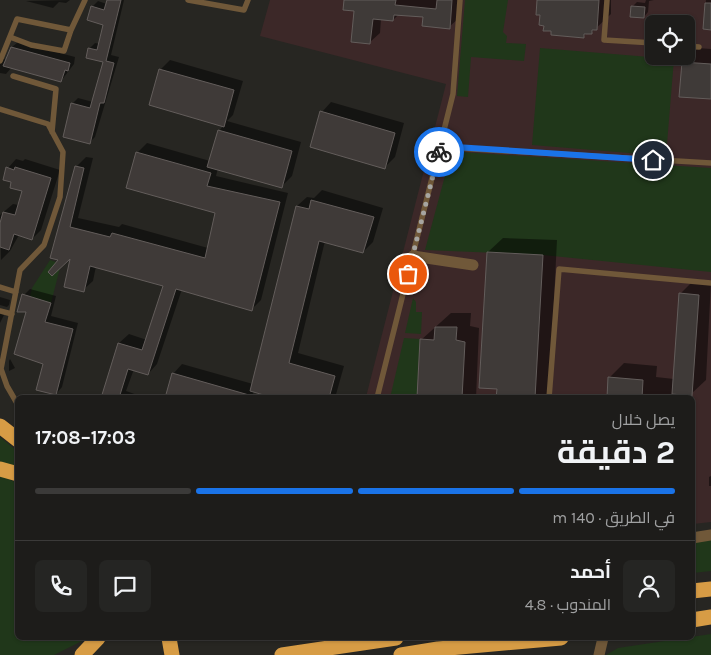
<!DOCTYPE html>
<html lang="ar">
<meta charset="utf-8">
<style>
:root{--surface:#1d1c1a;--page:#252523;--text:#f1f3f6;--muted:#a0a1a2;--line:#3b3a39;--accent:#1a73e8}
body{margin:0;font-family:Karla,Cairo,sans-serif;background:var(--page);color:var(--text);direction:rtl;height:100vh;display:flex;flex-direction:column;font-size:19px;white-space:nowrap}
*{box-sizing:border-box;margin:0}
p{font-size:16px;color:var(--muted)}
.icon{flex:none;width:28px;height:28px;fill:none;stroke:currentColor;stroke-width:2;stroke-linecap:round;stroke-linejoin:round}
.map{position:relative;flex:1;overflow:hidden;direction:ltr}
.side{position:absolute;left:15px;top:395px;width:680px;height:245px;display:flex;flex-direction:column;background:var(--surface);border-radius:8px;box-shadow:0 1px 4px #0004,0 0 0 1px var(--line);direction:rtl}
.side>*{flex:none}
.fabs{position:absolute;left:645px;top:15px;display:grid;gap:10px}
.fabs a{display:grid;place-items:center;width:50px;height:50px;border-radius:8px;background:var(--surface);box-shadow:0 1px 4px #0004,0 0 0 1px var(--line);font-size:25px}
.pin{position:absolute;display:grid;place-items:center;width:42px;height:42px;color:#fff;margin:-21px;border:2px solid #fff;border-radius:50%;box-shadow:0 1px 5px #0007}
.courier{position:absolute;display:grid;place-items:center;width:50px;height:50px;margin:-25px;border:4px solid #1a73e8;border-radius:50%;background:#fff;color:#222;box-shadow:0 1px 6px #0007}
.overview em{font-style:normal;font-weight:700}
.overview div{display:flex;flex-direction:column-reverse}
.overview{display:flex;align-items:center;justify-content:space-between;height:85px;padding:0 20px}
h1{font-size:32px;font-weight:700;line-height:38px}
.bar{display:grid;grid-template-columns:repeat(4,1fr);gap:8px 5px;align-content:center;height:60px;padding:0 20px}
.bar i{height:6px;border-radius:4px;background:var(--line)}
.bar .selected{background:var(--accent)}
.bar p{grid-column:span 4}
.line{display:flex;align-items:center;gap:12px;padding:0 20px;border-top:1px solid var(--line)}
.line div{flex:1}
.round{display:grid;place-items:center;flex:none;width:52px;height:52px;border-radius:8px;background:var(--page)}
.map>svg:first-child{display:block}
.education{fill:#3c2828;fill-rule:evenodd}
.green{fill:#20371a}
.shadow{fill:#0007}
.building{fill:#3f3a38;stroke:#635d5b}
.lines{fill:none;stroke-linecap:round;stroke-linejoin:round}
.service{stroke:#705839;stroke-width:5.5}
.minor{stroke:#705839;stroke-width:11}
.motorway{stroke:#d79c45;stroke-width:15}
.done{stroke:#a6a5a1;stroke-width:5;stroke-dasharray:0 9}
.route{stroke:#1a73e8;stroke-width:6}
</style>
<div class="map">
<svg width="711" height="655" viewBox="0 0 711 655">
<rect width="100%" height="100%" fill="#272622"/>
<path class="education" d="M270,0h441v522l-18,2 -1,-126 -326,-1 80,-313 -186,-48zM654,24h32v32h-32z"/>
<path class="green" d="M465,0h43l-5,32 4,4 -1,7 20,1 -2,17 -53,-4 -3,40 -11,-1z
M540,48l134,11 -8,97 -134,-11z
M460,152l251,16v104l-168,-17 -118,-5 25,-93z
M50,260l11,4 -10,39 -21,-6 2,-9z
M413,298l3,4v10h6l-1,22 -16,-1z
M404,338l16,1 -3,58 -27,1z
M0,437l17,14v16l-17,-5z
M0,475l17,8 1,155h67l-3,3 -28,14h-54z
M711,537v34l-18,2v-34z
M711,634v21h-105l12,-7z"/>
<path class="shadow" d="M70,0l-4,3 -7,-1 -6,6 -27,-7z
M108,0h16l-13,55 8,2 -24,80 -6,6 -17,-39 6,-6 15,4 12,-41 -16,-12 6,-6 5,1 5,-20 -13,-17 6,-6 9,3z
M345,0h116l-2,18 -10,9 -25,-11 -25,-2 -6,6 -12,-1 -1,14 -10,9 -15,-32z
M538,0h73v14l-20,19h-4l-4,4 -30,-7 -8,-5z
M646,0h8l-5,1 -1,11 -4,5 -12,-10 5,-5 8,1z
M706,0h5v29l-7,-1z
M18,42l57,15 -1,7 -13,17 -49,-14 -6,7 -6,-1v-20l1,5 6,2 5,-13z
M698,48l13,1v49l-28,-35z
M170,60l73,21 -10,34 -6,6 74,21 -9,34 -10,10 -64,-18 -2,8 72,17 -27,107 -9,9 -70,-20 -25,75 -9,10 -14,-5 -8,22 20,7h-44l17,-55 10,-9 18,6 18,-54 -69,-20 -3,15 -10,9 -10,-34 -12,4 15,-93 10,-10 7,1 -15,60 41,9 3,-3 86,24 8,-36 -79,-59 10,-10 63,18 9,-30 5,-6 -64,-55z
M331,102l73,21 -9,34 -10,10 -63,-55z
M16,159l7,2 2,-2 35,11 -19,60 -9,9 -13,-4 -9,16 -9,9 -1,-45 13,-11 6,1 5,-14 -11,-10 -5,-13z
M322,190l61,18 -10,34 -10,10 -38,-11 -27,112 46,13 -9,32h-58l-23,-8 -2,8h-86l7,-24 9,-10 71,20 44,-178 10,-9 7,1z
M503,238l54,2 -8,158h-51v-10l-17,-1 7,-135z
M695,279l16,2 -5,99 -15,14 -12,-1v5h-71l1,-20 15,-15 33,3 -1,11 18,2 6,-85z
M30,289l26,7 -5,20 27,7 -16,64 -6,7 -32,-99z
M0,297l10,3 -1,5 -2,2 -7,-2z
M0,313l4,2 -4,8z
M451,313h20l-1,13 9,2 -3,70h-58l3,-58z
M10,359l5,9 -6,3v-10z
M711,476v10h-2v-9z"/>
<path class="building" d="M107,0h14l-15,61 8,2 -10,40h-4l-10,41 -27,-7 8,-34 19,5 13,-46 -17,-4 2,-10 9,2 6,-25 -16,-5 4,-14 13,4z
M344,0h52l-1,5 41,4 1,-9h15l-2,29 -28,-3 1,-9 -29,-2 -1,6 -20,-2 -3,25 -19,-2 3,-31 -11,-1z
M537,0h62l-2,30h-5v4h-8v4l-33,-3v-4h-8l1,-5 -5,-1 1,-10h-4z
M705,3h6v27l-8,-1z
M631,6l14,1 -1,11 -14,-1z
M11,47l59,16 -2,8 -3,-1 -4,12 -58,-16z
M682,62l29,2v35l-32,-2z
M159,69l75,21 -10,37 -75,-22z
M320,111l75,22 -10,36 -75,-22z
M218,130l74,21 -10,37 -75,-21z
M136,152l75,21 -4,13 73,16 -28,109 -76,-22 -28,86 -20,-6 -9,29h-18l17,-55 24,7 21,-64 -73,-20 -6,26 -20,-5 6,-28 -18,17 -4,-4 10,-12 -8,-2 25,-92 9,2 -14,59 40,10 2,-4 93,25 10,-45 -89,-25z
M6,167l8,3 1,-3 36,11 -19,62 -18,-6 -5,16 -9,-3v-24l3,-11 12,3 7,-24 -12,-3 1,-6 -8,-2z
M311,200l63,17 -11,36 -44,-12 -30,122 46,13 -6,22h-55l-24,-7 46,-185 13,3z
M487,252l56,3 -8,143h-39l1,-9 -18,-1z
M679,293l20,2 -7,101 -20,-2z
M22,294l29,9 -6,19 28,7 -17,66 -20,-5 7,-26 -29,-10 12,-42h-9z
M435,327h22l-1,13 9,2 -3,56h-45l3,-59 14,1z
M172,373l77,22v3h-84z
M608,377l35,3 -1,18h-35z"/>
<g class="lines">
<path class="service" d="M188,0l56,10 4,-10
M607,0l-3,40 50,3
M10,37l21,8 33,6 7,-21
M686,46l13,1
M0,61l17,-42 54,11 14,-30
M13,76l43,13 -4,43
M0,109l48,15 15,28 -3,45 -16,48 -24,25 -19,99 6,17 11,19
M440,147l271,16
M0,287l16,5
M0,311l12,3
M377,398l76,-304 7,-94
M549,398l10,-129 152,14"/>
<path class="minor" d="M413,256l60,9
M692,538l19,-3
M599,655l4,-17"/>
<path class="motorway" d="M0,426l18,14
M0,469l18,5
M692,591l19,-2
M692,620l19,-3
M169,638l3,17
M82,655l16,-17
M282,655l114,-17
M401,655l37,-6 123,-11"/>
</g>
<g class="lines">
<path class="done" d="M408,274l31,-122"/>
<path class="route" d="M439,152l1,-6 213,14"/>
</g>
</svg>
<div class="fabs">
<a><svg class="icon" aria-label="locate" viewBox="0 0 24 24"><circle cx="12" cy="12" r="6"/><path d="M12 2v4M12 18v4M2 12h4M18 12h4"/></svg></a>
</div>
<div class="pin" style="left:408px;top:274px;background:#ea580c"><svg class="icon" aria-label="bag" viewBox="0 0 24 24"><path d="M5 8h14l-1 12H6zM9 8a3 3 0 0 1 6 0"/></svg></div>
<div class="pin" style="left:653px;top:160px;background:#1f2937"><svg class="icon" aria-label="home" viewBox="0 0 24 24"><path d="M3 11l9-7 9 7M6 9v11h12V9"/></svg></div>
<div class="courier" style="left:439px;top:152px"><svg class="icon" aria-label="bike" viewBox="0 0 24 24"><circle cx="6" cy="16" r="4"/><circle cx="18" cy="16" r="4"/><path d="M6 16l4-8h5l3 8M10 8l3 8H6M13 5h3"/></svg></div>
<section class="side">
<div class="overview"><div><h1>2 دقيقة</h1><p>يصل خلال</p></div><em>17:03–17:08</em></div>
<div class="bar"><i class="selected"></i><i class="selected"></i><i class="selected"></i><i></i><p>في الطريق · 140 m</p></div>
<div class="line" style="height:90px"><a class="round"><svg class="icon" aria-label="person" viewBox="0 0 24 24"><circle cx="12" cy="8" r="4"/><path d="M4 21q1-7 8-7t8 7"/></svg></a><div><b>أحمد</b><p>المندوب · 4.8</p></div><a class="round"><svg class="icon" aria-label="chat" viewBox="0 0 24 24"><path d="M4 5h16v11H9l-5 4z"/></svg></a><a class="round"><svg class="icon" aria-label="phone" viewBox="0 0 24 24"><path d="M5 4h4l2 5-3 2q2 4 5 5l2-3 5 2v4C11 20 4 13 5 4z"/></svg></a></div>
</section>
</div>
